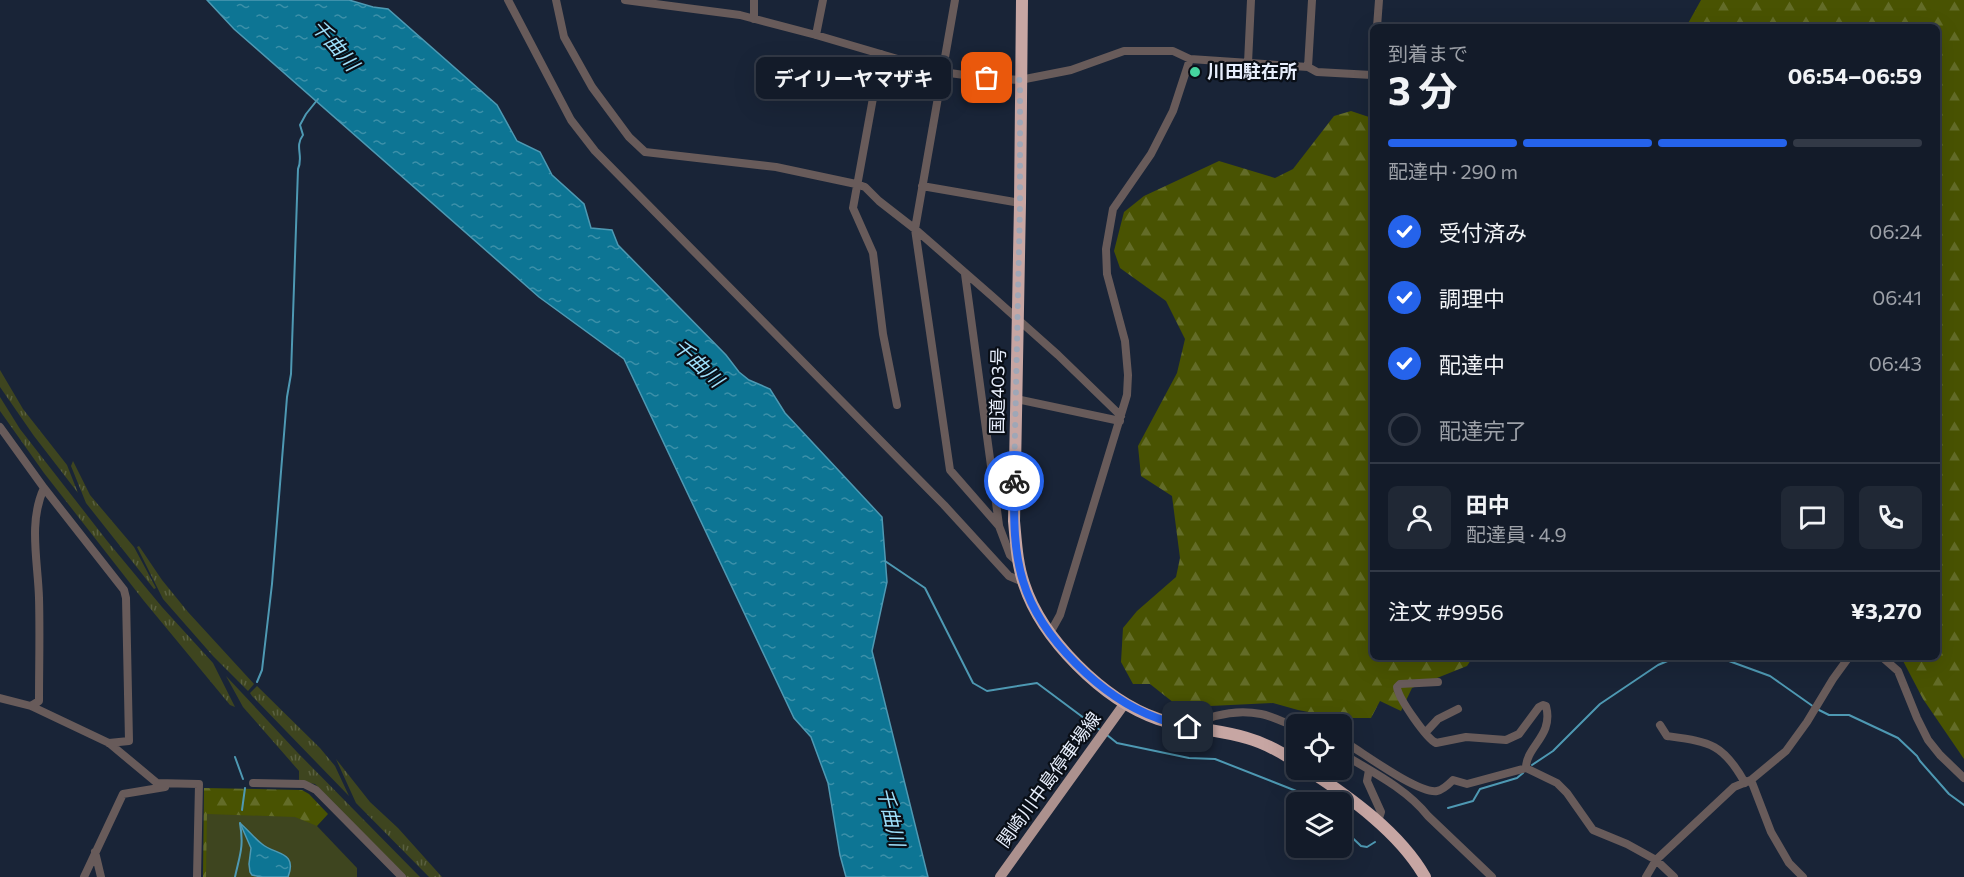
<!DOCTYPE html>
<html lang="ja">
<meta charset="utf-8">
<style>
:root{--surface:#131b29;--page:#202835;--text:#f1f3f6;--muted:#9da1a8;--line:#323946;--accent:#2563eb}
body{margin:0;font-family:Commissioner,"Noto Sans JP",sans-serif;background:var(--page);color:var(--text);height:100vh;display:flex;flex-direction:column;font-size:22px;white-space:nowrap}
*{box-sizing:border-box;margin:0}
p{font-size:20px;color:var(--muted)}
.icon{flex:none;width:33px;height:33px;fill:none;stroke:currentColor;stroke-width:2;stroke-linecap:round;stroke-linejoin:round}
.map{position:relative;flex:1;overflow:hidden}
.panel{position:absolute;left:1370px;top:24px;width:570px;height:636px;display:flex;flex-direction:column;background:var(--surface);border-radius:9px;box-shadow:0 6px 24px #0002,0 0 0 2px var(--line)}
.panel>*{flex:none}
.fabs{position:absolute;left:1286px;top:714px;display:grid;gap:12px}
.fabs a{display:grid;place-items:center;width:66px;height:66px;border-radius:9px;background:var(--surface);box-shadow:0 6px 24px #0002,0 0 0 2px var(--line);font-size:30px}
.pin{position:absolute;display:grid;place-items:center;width:51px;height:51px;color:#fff;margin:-26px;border-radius:12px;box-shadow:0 3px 9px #0006}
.courier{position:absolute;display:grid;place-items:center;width:60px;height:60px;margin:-30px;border:4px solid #2563eb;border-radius:50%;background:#fff;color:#222;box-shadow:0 2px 8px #0007}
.bubble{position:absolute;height:42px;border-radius:9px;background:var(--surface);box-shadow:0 6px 24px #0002,0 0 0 2px var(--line);font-size:20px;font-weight:700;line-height:42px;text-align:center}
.head em{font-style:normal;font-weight:700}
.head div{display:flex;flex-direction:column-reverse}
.head{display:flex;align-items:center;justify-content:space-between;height:102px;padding:0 18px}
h1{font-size:39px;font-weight:700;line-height:45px}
.bar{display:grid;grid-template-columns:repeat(4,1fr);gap:9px 6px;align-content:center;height:72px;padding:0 18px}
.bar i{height:8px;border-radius:4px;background:var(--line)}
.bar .selected{background:var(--accent)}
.bar p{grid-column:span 4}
.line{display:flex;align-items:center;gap:15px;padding:0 18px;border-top:2px solid var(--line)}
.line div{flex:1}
.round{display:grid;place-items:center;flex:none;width:63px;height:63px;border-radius:9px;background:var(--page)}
ol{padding:0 18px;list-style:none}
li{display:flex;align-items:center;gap:18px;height:66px}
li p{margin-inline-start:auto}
li .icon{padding:6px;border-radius:50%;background:var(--accent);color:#fff;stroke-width:4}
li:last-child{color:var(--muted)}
li i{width:33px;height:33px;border:3px solid var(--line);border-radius:50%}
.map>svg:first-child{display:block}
.grass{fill:url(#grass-tufts)}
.forest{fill:url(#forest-firs)}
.park{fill:#3e451f}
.water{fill:url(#water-ripples);stroke:#4e99b3;stroke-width:1.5}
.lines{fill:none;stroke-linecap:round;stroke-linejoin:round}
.stream{stroke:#4e99b3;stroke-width:2}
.minor{stroke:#685b5a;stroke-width:8}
.major{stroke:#ac918e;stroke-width:10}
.highway{stroke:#c7a6a3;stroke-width:12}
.done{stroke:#9fa7b7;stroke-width:6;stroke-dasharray:0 10.8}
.route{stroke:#2563eb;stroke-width:8}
.poi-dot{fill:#45d49f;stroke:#090e16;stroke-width:2}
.labels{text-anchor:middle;stroke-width:4.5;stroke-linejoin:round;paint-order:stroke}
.poi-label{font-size:18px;font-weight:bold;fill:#e7eefc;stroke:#090e16;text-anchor:start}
.street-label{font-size:18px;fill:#e7eefc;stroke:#090e16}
.water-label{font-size:20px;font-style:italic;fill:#9ee0fb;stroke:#090e16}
</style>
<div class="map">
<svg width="1964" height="877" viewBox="0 0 1964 877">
<defs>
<pattern id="grass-tufts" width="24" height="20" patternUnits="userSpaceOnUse" patternTransform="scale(1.5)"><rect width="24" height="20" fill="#3e451f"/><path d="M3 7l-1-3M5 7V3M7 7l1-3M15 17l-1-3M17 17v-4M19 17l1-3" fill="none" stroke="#5a6040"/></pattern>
<pattern id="forest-firs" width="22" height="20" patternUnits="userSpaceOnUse" patternTransform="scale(1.5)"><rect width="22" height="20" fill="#495302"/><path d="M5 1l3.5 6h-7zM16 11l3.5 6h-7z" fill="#636c28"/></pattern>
<pattern id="water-ripples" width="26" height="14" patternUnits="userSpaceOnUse" patternTransform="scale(1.5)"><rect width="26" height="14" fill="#0d7594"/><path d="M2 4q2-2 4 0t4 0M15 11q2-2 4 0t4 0" fill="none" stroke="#3c90a9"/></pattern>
</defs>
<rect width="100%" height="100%" fill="#192437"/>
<path class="grass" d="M0,370l23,39 44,56 11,28 -44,-57 -34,-49z
M0,397l20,32 88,113 54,65 51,56 22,44 -5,-2 -86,-104 -100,-128 -44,-62z
M73,461l17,34 44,52 22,41 -2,1 -68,-86 -15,-37z
M139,546l23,34 26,32 66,72 -6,7 -35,-35 -50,-57 -26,-52z
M226,676l71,76 123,125h-14l-91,-93 -16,-3v-10l-56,-64z
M257,686l63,62 15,18 14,30 -97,-100 -2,-3z
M336,759l34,43 28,26 44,49h-13l-73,-74z"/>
<path class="forest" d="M1701,0h263v759l-41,-60 -22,-42h35v-630h-250z
M1351,111l21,7v539h101l-6,9 -55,22 -11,23 -21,-10 -9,17h-31l-42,-8 -25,-7 -63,3 -36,-3 -24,-19h-17l-12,-22 2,-34 14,-17 39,-34 4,-19 -8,-62 -31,-20 -3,-30 39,-73 8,-34 -19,-38 -46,-33 -6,-17 10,-39 20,-16 75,-35 56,17 18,-9 41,-53z
M204,788l98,2 7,4 19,20 -11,12 -91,51h-23z"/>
<path class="park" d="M207,814l88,3 22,9 40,42v9h-151z"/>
<path class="water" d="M207,0h142l24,7 15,2 109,96 20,36 23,11 12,23 32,29 7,24 21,2 6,15 108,110 13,17 10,8 21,9 15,24 97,104 5,65 -15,69 56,226h-82l-6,-22 -12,-72 -17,-46 -17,-19 -170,-359 -85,-62 -305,-268z
M240,823c8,7 14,15 22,21 13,11 36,7 26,33h-27l-9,-2 -2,-3 -1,-8 2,-16z"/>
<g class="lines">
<path class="stream" d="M885,561l40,27 48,95 14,8 50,-8 63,47
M1718,657l52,19 44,31
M257,682l5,-12 10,-86 15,-187 4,-23 7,-205c6,-13 -4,-22 5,-34l-3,-10 6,-11 12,-15
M1819,710l10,5h20l49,23 19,18 3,5 29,33 15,11
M1107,735l10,8 72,15 26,1 94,37 7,6
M235,757l8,22
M1532,765l21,-14 47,-47 58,-39 19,-8
M1448,808l25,-7 7,-12 37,-11 6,-5
M242,810l3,-22
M1341,827l20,19 6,1 8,-5
M235,877c5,-23 9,-30 5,-54"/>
<path class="minor" d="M508,0l63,120 24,31 349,354 65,71 14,6
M556,0l8,37 28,50 37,50 16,15 131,15 80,17 9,3 14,14 36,28 78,68 65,58 63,61
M625,0l115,15 76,20 126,37 45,6 33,2 51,-10 53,-19h49l17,8 118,8 9,5 55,3
M754,0v19
M955,0l-40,229 35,241 49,56 11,29 8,7
M1377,27l2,-27
M816,35l7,-35
M881,54l-28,154 20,45 10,81 14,71
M1248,63l3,-63
M1308,67l4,-67
M922,186l98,17
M965,274l34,251
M1016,399l104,22
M0,427l44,61 80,102 2,8 3,143 -20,2
M1050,633l10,-18 67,-220 1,-20 -3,-34 -18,-67 -1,-25 7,-40 38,-55 22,-43 17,-52
M1882,657l16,14 19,47 11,22 12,15 24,23
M1438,682l-38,2 -3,3c1,11 30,52 39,56l30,-6 40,3 13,-6 20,-27 4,-2 3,1c8,30 -20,40 -20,62
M0,698l31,8 78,37 48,40 42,1 -2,93
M31,706l8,-5c0,-34 1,-68 0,-103 -1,-36 -11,-76 5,-110
M1660,725l7,11c43,6 56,7 78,47
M1188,727c23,-12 47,-18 73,-13 11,2 24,9 35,13
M1426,732l12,-13 20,-10
M1341,752l7,-8c18,11 71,50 89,47 6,-1 12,-7 16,-11l14,4 59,-16 31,15 10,10 26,37 34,14 29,16 18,17
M1341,753c30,18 66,36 87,63l64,61
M1369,770l-2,11 14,31 -3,9
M1751,780l20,52 18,31 14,14
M253,783l51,1 12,6 86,87
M95,852l6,25
M84,877l39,-83 42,-7
M1646,877l10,-17 78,-73 17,-7 35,-29 21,-29 26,-43 16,-22"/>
<path class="major" d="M1000,877l125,-174"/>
<path class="highway" d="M1022,0l-2,203 -6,318c2,21 3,43 10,63 18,55 79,116 134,135 29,10 60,10 89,19 18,5 34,14 49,24
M1308,770c42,27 92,63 117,107"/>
</g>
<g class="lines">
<path class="done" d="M987,78l33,2v123l-6,278"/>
<path class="route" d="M1014,481c0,33 -1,68 9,100 17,57 79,117 134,137 10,4 21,6 31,9"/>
</g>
<circle class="poi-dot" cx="1195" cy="72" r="6"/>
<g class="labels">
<g class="poi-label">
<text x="1207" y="78">川田駐在所</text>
</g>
<g class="street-label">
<text transform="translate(998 391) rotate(-89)" y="6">国道403号</text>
<text transform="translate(1049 780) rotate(-54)" y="6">関崎川中島停車場線</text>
</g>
<g class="water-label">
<text transform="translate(335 45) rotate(49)" y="7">千曲川</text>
<text transform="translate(698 363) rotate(43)" y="7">千曲川</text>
<text transform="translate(891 817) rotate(77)" y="7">千曲川</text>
</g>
</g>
</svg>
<div class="fabs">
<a><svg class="icon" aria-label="locate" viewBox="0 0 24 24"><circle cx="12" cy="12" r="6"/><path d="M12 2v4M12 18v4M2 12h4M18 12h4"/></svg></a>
<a><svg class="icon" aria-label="layers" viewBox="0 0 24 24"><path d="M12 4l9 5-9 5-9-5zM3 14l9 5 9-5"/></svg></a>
</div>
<div class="pin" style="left:987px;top:78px;background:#ea580c"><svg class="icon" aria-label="bag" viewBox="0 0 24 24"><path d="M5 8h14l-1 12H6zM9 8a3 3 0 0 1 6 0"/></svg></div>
<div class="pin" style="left:1188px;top:727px;background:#1f2937"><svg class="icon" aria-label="home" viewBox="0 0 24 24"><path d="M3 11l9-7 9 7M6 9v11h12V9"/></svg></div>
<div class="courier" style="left:1014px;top:481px"><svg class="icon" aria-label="bike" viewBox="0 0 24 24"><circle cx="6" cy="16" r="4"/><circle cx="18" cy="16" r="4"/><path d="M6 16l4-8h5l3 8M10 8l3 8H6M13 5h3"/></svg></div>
<div class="bubble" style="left:756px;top:57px;width:195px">デイリーヤマザキ</div>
<section class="panel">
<div class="head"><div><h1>3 分</h1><p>到着まで</p></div><em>06:54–06:59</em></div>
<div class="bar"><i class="selected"></i><i class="selected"></i><i class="selected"></i><i></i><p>配達中 · 290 m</p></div>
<ol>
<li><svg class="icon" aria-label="check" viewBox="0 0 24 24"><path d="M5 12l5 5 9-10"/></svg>受付済み<p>06:24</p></li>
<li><svg class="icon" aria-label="check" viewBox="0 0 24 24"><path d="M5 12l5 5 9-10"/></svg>調理中<p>06:41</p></li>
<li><svg class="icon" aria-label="check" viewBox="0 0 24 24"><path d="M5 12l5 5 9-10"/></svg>配達中<p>06:43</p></li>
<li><i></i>配達完了</li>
</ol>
<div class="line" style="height:108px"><a class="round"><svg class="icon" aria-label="person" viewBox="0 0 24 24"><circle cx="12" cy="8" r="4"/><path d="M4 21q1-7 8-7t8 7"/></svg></a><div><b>田中</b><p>配達員 · 4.9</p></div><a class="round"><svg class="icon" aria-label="chat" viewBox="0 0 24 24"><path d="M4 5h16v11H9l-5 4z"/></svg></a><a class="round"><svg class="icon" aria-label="phone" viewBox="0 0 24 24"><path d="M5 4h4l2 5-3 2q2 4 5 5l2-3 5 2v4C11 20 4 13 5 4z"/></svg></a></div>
<div class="line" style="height:78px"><div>注文 #9956</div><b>¥3,270</b></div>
</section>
</div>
